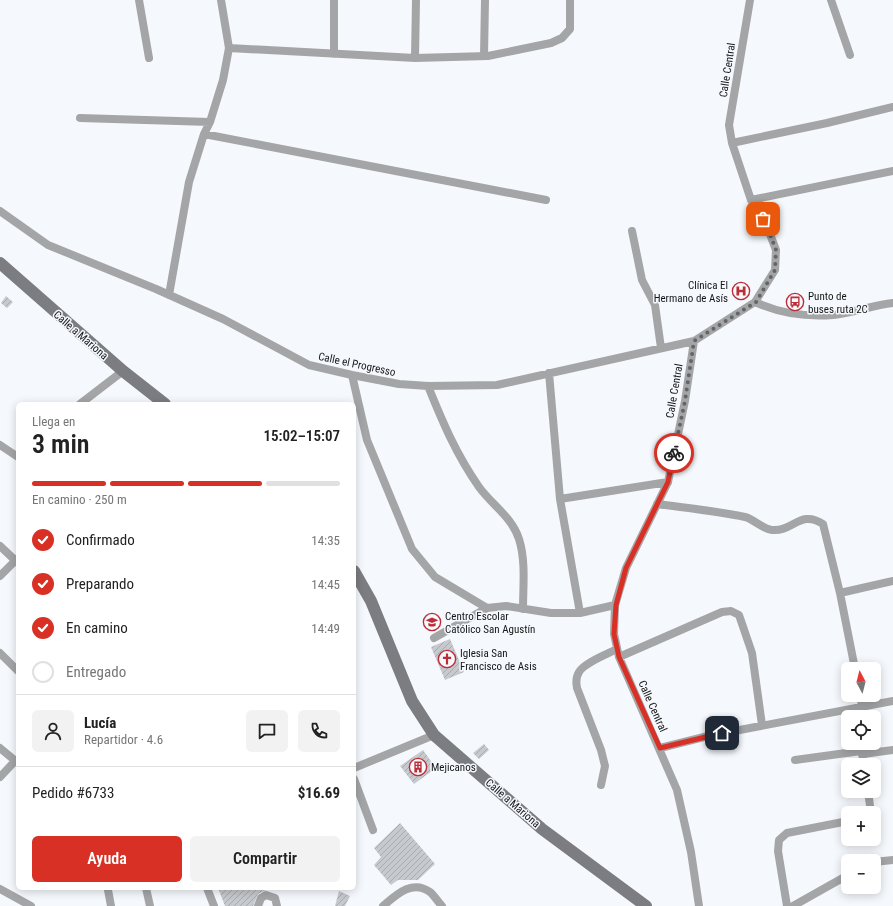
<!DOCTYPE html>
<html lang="es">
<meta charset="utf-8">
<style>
:root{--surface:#fff;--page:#f2f2f2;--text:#222;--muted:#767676;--line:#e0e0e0;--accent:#d93025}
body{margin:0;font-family:"Roboto Condensed",sans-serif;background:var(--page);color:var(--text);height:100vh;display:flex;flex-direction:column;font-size:15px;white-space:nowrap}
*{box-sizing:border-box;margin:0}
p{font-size:13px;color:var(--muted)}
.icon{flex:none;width:22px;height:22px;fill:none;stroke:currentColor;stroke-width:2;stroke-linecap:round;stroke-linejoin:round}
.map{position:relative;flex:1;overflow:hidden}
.panel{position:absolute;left:16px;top:402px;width:340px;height:488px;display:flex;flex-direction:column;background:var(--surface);border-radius:6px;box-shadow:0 2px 10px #0003}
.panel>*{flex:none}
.needle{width:26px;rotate:353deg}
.tools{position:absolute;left:841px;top:662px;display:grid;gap:8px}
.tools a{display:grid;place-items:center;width:40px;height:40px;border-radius:6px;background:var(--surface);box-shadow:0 2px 10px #0003;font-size:20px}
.pin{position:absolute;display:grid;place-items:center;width:34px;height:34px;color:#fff;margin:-17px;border-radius:8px;box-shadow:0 2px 6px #0006}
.courier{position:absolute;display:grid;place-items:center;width:40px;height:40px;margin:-20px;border:3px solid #d93025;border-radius:50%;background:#fff;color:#222;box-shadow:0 1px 5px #0007}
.overview em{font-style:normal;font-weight:600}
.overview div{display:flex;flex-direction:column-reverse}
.overview{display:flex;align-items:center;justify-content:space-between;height:68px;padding:0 16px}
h1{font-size:26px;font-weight:600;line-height:30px}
.bar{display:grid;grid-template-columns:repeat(4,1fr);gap:6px 4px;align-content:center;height:48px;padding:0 16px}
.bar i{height:5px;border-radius:3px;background:var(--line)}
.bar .current{background:var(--accent)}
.bar p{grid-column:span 4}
.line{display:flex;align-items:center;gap:10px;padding:0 16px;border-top:1px solid var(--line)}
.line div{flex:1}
.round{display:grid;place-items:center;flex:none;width:42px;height:42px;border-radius:6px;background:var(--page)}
ol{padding:0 16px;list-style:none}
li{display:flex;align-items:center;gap:12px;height:44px}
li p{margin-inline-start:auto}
li .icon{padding:4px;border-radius:50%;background:var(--accent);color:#fff;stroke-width:4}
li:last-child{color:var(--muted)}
li i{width:22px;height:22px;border:2px solid var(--line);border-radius:50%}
.button{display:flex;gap:8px;margin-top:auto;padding:8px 16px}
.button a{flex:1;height:46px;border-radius:6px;background:var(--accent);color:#fff;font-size:16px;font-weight:600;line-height:46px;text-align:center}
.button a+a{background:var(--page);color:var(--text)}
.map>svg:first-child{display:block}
.building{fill:url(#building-hatch)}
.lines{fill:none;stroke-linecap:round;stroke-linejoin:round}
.street{stroke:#a4a5a7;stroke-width:8}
.secondary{stroke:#7c7d80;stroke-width:12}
.done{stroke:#636567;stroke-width:4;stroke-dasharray:0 7.2}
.route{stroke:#d93025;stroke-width:5}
.labels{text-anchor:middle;stroke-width:3;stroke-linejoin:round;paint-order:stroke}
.street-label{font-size:11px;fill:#151617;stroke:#f5f8fc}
.poi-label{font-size:11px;fill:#151617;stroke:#f5f8fc;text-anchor:start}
</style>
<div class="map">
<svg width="893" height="906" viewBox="0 0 893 906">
<defs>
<pattern id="building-hatch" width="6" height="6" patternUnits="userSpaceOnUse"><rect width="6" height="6" fill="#c6c9cd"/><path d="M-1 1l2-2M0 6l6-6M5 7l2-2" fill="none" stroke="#a9acaf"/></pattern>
</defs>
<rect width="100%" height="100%" fill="#f5f8fc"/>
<path class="building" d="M6,296l7,6 -6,6 -6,-5z
M450,639l14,33 -19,8 -14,-33z
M484,744l5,6 -10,9 -6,-6z
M423,750l13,18 -22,16 -14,-18z
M400,823l35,41 -17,16h-20l-7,5 -17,-20 7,-8 -7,-9z
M218,888h52l-12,6 -5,12h-28z
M339,891l11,5 -5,10h-10z"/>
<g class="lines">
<path class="street" d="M139,0l10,58
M221,0l8,48
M831,0l19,55
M334,54v-54
M484,56l1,-56
M415,58l1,-58
M80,118l130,4 -6,12
M210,122l13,-42 6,-32 186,10 73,-2 63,-13 11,-5 8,-9v-29
M732,143l95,-20 66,-16
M751,200l142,-29
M0,211l48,34 108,44 67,30 86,46 43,10 47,9 29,2 69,-1 197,-44
M632,231l10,49 13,25 6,43
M169,295l20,-113 15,-48 342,66
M755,302c24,11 52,15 78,13 20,-2 40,-10 60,-12
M549,373l11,126
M352,375l15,65 45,109 23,28 52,31
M428,386c15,37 28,68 51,101 13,18 33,30 40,52 7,22 4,48 4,70
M80,404l43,-33
M0,445l18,12
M657,504c29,4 59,7 88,13 9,2 17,12 27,13 21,2 28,-21 51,-6l17,69 15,76
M0,546l18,17
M0,576l18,-18
M840,593l53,-12
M580,613l-20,-114 108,-17
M434,638l53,-30 19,-2 45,7h29l35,-8
M0,653l18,18
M619,657l103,-45 9,-1 8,4 13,38 10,72
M860,695l2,11
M0,748l18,15
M660,748l48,-12 185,-35
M863,754l30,-4
M795,760l66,-9 4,14
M354,768l80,-33
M0,777l15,-16
M354,779l19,51
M601,785l4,-19 -4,-16 -24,-62c-1,-5 -1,-11 2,-16 5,-9 28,-18 38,-23
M868,791l3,22
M874,862l19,-2
M146,888l4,18
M207,888l7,18
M0,889l31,17
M108,890l3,16
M258,906l3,-8 5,-3 9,3 2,8
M383,906c13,-11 29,-27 47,-14 4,3 8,10 12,14
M699,906l-8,-54 -14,-62 -58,-133 -5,-23 1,-29 11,-37 42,-86 17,-81 9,-60 61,-39 20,-32 1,-20 -8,-21 -17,-29 -19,-57 -3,-18 21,-125
M787,906l-9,-55 1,-11 8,-7 61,-12
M793,906l55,-31"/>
<path class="secondary" d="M0,263l123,108 42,33
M354,571l17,30 41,100 22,34 108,94 104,77"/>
</g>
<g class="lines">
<path class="done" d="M674,453l11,-52 9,-60 62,-39 19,-32 1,-20 -8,-21 -5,-10"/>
<path class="route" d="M674,453l-6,29 -42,86 -10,37 -2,29 5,23 41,91 62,-15"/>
</g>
<defs>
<symbol id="hospital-ring" viewBox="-11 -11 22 22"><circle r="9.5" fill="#f5f8fc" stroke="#bd2d35" stroke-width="1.5"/><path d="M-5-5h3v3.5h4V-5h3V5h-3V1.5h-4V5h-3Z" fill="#bd2d35"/></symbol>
<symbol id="bus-ring" viewBox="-11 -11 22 22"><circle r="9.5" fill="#f5f8fc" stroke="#bd2d35" stroke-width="1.5"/><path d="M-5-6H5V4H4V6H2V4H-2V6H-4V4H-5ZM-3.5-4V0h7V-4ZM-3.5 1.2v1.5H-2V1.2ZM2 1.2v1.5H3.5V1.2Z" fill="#bd2d35"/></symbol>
<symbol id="school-ring" viewBox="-11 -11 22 22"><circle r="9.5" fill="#f5f8fc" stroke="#bd2d35" stroke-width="1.5"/><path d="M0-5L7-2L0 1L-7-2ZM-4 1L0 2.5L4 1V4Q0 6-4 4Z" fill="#bd2d35"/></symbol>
<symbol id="church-ring" viewBox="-11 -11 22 22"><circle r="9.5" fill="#f5f8fc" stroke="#bd2d35" stroke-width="1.5"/><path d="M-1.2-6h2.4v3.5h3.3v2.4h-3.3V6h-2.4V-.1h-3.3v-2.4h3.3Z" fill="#bd2d35"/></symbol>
<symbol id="building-ring" viewBox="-11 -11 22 22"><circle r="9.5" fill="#f5f8fc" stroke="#bd2d35" stroke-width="1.5"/><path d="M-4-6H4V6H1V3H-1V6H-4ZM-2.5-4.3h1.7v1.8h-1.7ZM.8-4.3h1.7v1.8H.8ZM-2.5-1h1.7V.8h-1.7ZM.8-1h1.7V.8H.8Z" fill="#bd2d35"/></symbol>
</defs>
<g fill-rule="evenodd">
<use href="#hospital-ring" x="731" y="281" width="20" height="20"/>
<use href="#bus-ring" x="785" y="292" width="20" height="20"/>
<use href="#school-ring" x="422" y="612" width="20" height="20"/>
<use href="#church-ring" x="437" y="649" width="20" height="20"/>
<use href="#building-ring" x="408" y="757" width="20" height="20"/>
</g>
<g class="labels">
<g class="street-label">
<text transform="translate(727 70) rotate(-81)" y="4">Calle Central</text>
<text transform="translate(81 335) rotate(41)" y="4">Calle a Mariona</text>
<text transform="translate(357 364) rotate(12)" y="4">Calle el Progresso</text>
<text transform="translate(674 391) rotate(-80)" y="4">Calle Central</text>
<text transform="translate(653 706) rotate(66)" y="4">Calle Central</text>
<text transform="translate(513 803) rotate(41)" y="4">Calle a Mariona</text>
</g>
<g class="poi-label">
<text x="728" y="289" text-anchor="end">Clínica El<tspan x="728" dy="13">Hermano de Asís</tspan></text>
<text x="808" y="300">Punto de<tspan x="808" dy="13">buses ruta 2C</tspan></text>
<text x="445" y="620">Centro Escolar<tspan x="445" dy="13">Católico San Agustín</tspan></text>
<text x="460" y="657">Iglesia San<tspan x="460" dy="13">Francisco de Asis</tspan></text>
<text x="431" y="771">Mejicanos</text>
</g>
</g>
</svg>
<div class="tools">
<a><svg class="needle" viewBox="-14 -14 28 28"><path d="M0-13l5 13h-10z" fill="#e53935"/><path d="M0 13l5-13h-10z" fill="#767676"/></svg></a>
<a><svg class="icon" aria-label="locate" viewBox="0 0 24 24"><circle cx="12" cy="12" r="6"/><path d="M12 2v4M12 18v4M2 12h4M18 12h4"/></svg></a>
<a><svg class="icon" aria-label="layers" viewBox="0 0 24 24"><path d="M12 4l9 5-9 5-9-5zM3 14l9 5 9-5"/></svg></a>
<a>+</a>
<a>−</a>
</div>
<div class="pin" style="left:763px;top:219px;background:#ea580c"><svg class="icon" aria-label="bag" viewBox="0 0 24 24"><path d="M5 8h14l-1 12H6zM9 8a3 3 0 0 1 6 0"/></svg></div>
<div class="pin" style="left:722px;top:733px;background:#1f2937"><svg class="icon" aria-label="home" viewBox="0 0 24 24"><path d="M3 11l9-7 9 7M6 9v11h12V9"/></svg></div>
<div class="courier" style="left:674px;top:453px"><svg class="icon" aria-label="bike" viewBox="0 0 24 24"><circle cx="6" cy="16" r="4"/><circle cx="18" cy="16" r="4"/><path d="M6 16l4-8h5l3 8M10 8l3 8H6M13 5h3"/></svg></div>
<section class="panel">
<div class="overview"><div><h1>3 min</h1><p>Llega en</p></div><em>15:02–15:07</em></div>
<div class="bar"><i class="current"></i><i class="current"></i><i class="current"></i><i></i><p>En camino · 250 m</p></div>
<ol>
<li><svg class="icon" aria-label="check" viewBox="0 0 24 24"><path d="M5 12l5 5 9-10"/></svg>Confirmado<p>14:35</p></li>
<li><svg class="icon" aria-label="check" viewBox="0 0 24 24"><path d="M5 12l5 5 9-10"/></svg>Preparando<p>14:45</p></li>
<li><svg class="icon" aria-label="check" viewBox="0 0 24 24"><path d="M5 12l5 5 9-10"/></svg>En camino<p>14:49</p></li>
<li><i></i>Entregado</li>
</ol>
<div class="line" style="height:72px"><a class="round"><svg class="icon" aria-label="person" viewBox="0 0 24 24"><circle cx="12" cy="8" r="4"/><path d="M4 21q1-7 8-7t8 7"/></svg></a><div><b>Lucía</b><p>Repartidor · 4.6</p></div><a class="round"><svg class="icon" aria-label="chat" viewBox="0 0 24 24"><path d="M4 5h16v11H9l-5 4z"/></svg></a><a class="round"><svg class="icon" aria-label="phone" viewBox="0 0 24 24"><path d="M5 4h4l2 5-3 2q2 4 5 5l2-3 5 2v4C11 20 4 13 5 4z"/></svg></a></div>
<div class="line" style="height:52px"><div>Pedido #6733</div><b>$16.69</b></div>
<div class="button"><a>Ayuda</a><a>Compartir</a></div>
</section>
</div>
